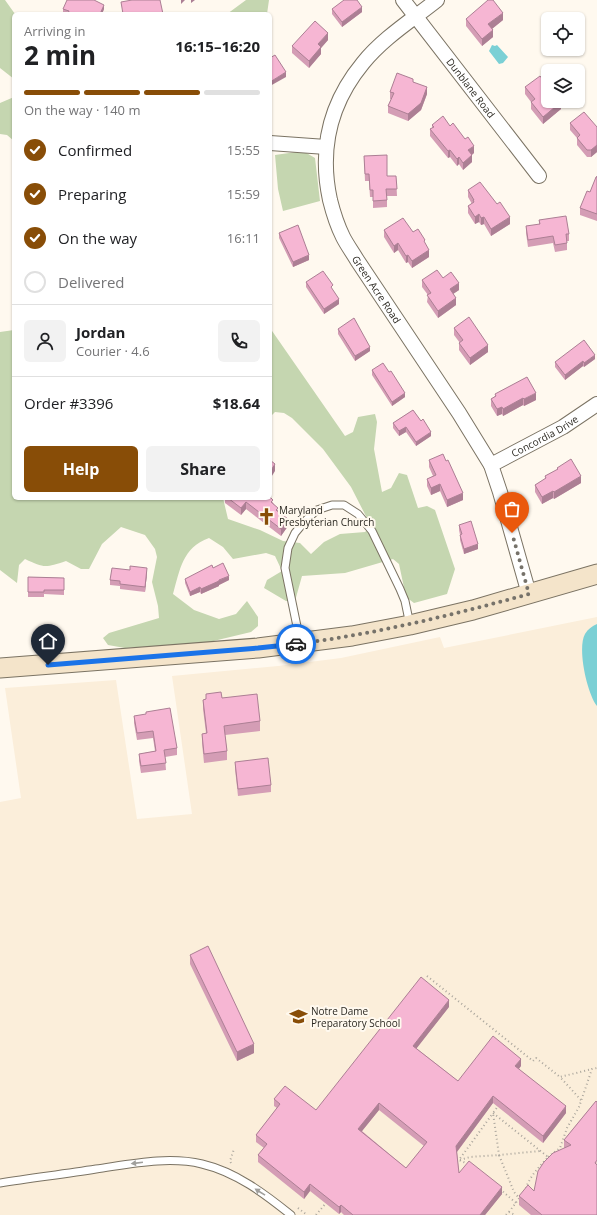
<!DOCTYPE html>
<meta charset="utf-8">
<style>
:root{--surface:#fff;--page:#f2f2f2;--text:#202124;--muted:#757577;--line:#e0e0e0;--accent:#884d07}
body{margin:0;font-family:"Open Sans",sans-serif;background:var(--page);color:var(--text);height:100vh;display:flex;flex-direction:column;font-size:15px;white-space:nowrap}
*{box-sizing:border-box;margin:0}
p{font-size:13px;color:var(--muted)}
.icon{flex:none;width:22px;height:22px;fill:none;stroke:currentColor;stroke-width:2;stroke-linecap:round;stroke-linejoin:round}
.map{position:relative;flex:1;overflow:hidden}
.panel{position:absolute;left:12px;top:12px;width:260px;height:488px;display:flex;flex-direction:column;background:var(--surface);border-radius:6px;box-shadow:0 1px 3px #0004}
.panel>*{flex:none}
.controls{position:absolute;left:541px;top:12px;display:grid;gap:8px}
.controls a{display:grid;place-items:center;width:44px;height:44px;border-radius:6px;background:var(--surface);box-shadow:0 1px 3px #0004;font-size:20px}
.pin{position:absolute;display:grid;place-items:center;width:34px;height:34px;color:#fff;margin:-41px -17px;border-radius:50% 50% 50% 0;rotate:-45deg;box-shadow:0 0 4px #0007}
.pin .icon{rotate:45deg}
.courier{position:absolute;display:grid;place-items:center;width:40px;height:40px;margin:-20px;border:3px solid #1a73e8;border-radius:50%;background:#fff;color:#222;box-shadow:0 1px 5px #0007}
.summary em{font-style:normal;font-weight:700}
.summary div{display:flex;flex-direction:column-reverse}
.summary{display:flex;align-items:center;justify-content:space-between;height:68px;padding:0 12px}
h1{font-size:26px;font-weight:700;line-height:30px}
.bar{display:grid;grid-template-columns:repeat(4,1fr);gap:6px 4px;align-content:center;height:48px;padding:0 12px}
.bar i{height:5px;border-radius:3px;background:var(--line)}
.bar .selected{background:var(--accent)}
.bar p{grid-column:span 4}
.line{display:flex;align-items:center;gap:10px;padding:0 12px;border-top:1px solid var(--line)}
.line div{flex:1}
.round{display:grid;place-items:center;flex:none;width:42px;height:42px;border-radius:6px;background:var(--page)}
ol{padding:0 12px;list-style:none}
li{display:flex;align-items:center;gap:12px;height:44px}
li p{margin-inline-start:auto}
li .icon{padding:4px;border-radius:50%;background:var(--accent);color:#fff;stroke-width:4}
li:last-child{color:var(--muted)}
li i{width:22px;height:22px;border:2px solid var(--line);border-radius:50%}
.cta{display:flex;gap:8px;margin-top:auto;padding:8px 12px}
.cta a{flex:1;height:46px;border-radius:6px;background:var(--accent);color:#fff;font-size:16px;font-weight:700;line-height:46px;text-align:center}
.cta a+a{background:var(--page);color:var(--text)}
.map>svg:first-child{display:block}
.education{fill:#fbeeda}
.green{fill:#c5d6b0}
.water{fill:#7bd0d5}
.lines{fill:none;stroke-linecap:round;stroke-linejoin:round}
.lane-casing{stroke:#7b7363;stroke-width:9}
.street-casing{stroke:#7b7363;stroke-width:16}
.secondary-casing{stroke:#7b7363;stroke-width:21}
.path{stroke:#aba69d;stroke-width:2;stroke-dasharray:1 3;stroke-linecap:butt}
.lane{stroke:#fff;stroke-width:7}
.street{stroke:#fff;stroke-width:14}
.secondary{stroke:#f4e4ca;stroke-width:19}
.wall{fill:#d49db5;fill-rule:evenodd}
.shaded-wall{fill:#ac7f94}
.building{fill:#f6b6d3;stroke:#ac7f94;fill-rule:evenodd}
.oneway{fill:#a09f9c}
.done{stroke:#76726a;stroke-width:4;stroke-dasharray:0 7.2}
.route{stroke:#1a73e8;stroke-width:5}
.labels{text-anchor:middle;stroke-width:4;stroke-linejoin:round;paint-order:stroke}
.street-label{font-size:10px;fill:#2c2922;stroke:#fff9ef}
.poi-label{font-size:10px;fill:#2c2922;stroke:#fff9ef;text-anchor:start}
</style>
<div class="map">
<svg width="597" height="1215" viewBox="0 0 597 1215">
<rect width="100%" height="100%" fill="#fff9ef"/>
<path class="education" d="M597,617v598h-597v-413l21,-4 -16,-110 111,-8 21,139 55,-5 -20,-138 106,-10 63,-8 99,-21 4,11z"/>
<path class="green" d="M0,0h5l10,14 -1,65 -14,-11z
M246,0h23l-2,14h-40z
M14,97v44l-7,-6 -7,-1v-31z
M303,151l12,7 5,43 -37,10 -5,-22 -3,-34z
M270,328l75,108 8,-4 5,-15 17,-3 2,8 -3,27 8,43 9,-4 8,-15 8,2 11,33 9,-2 8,4 20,59 -8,25 -33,9 -8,-6 -7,-33 -6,-5 -48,14 -43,3 -7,25h-9l-22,-13 3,-8 15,-9 -7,-15 -9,-3 -33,6 -10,-12 -14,-9c-27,10 -29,32 -36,56l21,16 25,9 17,-5 11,-13 11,16v9l-7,6 -50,12 -76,4 -17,-3 -5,-7 6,-5 50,-15 -1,-12 -6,-24 5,-25 -2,-8 -10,-14 -24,-8 -19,17 -13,25h-8l-15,-8c-21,7 -22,7 -41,-2l-6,6 -2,18 -17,-13v-238l14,-2v168h209l5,21 32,11 23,11 17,2 11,11 13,-12 16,-8 25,-2 6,-6 -20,-39 -28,-38 -31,-31 -8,-5 -9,-1 -5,5z"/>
<path class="water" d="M492,45l3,1 2,-1 11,12 -5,6 -4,1 -10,-13z
M597,624v82c-10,-13 -20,-58 -12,-72 3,-5 7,-8 12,-10z"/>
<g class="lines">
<defs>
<path id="lane" d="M300,641l-15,-73 3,-20 7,-15 10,-12 12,-11 15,-5h12l14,9 14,17 28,58 5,12 5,24
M0,1183c32,-5 64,-9 96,-14 35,-5 72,-13 106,-5 34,8 63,30 89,51"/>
<g id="street">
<path id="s1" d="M403,0l136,176"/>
<path id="s2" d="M437,0c-25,20 -54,38 -74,63 -33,40 -44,86 -33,137 3,12 7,25 13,37 4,8 10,16 14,23l102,153 32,52 9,27 29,102"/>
<path d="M270,143l56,4"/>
<path id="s3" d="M491,465l72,-38 34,-23"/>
</g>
<path id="secondary" d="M0,668l258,-20 94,-12 58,-11 63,-15 124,-36"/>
</defs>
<use href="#lane" class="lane-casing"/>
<use href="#street" class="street-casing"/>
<use href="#secondary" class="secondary-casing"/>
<path class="path" d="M427,976l106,85 3,-3 24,19
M581,1100l-21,-23 32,-8
M499,1105l-6,8 6,42 41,-4
M548,1157l12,-9 7,-20 12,-21 13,-38 5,-1
M460,1160l10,-3 29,-2 15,37 5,6
M231,1163l-1,-2 4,-12
M468,1164l-9,-4 34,-47 55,44c-9,10 -18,19 -22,31
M500,1189l16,14
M298,1208l9,7
M509,1212l11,-15
M316,1215l10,-12
M506,1215l3,-3 6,3"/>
<use href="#lane" class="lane"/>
<use href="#street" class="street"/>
<use href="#secondary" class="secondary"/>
</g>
<path class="wall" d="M63,9h41l-2,5h-37l-2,-1z
M332,9l30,3 -20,15 -10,-13z
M466,19l37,1 -11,9 1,8 -11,9 -16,-20z
M328,40l-7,8v6l-12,14 -17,-15v-7z
M413,82l14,12 -6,16 -13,11 -20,-8v-7l3,-7h-1v-7z
M525,87l36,22 -18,15 -12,-15v-7l-6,-8z
M570,123l27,4v25l-6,5h-4l-10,-12v-7l-7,-8z
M432,125l18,1 24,27 -2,2v7l-9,8 -4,-6 -2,2 -7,-9 -2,1 -18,-22v-7l2,-1z
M364,156l23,20h9l1,20h-10v11l-14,1v-11h-3l-1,-16h-4z
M597,176v45l-17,-6v-7l10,-16z
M468,190l42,34 -19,12 -7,-12 -3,1 -2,-3 -4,2 -7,-11v-7l4,-2 -4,-7z
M539,220l30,14v7h-2v9l-12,2 -2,-9 -25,4 -2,-14v-7l13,-1z
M384,230l29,2 12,12 4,13 -17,11 -4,-6 -2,1 -8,-13 -4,3 -10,-16z
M279,233l30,27 -16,7 -14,-29z
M443,278l16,12 -6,4 3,11 -18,13 -11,-16 1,-7 -6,-8v-7z
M306,282l33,22 -15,10 -18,-27z
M454,328l34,24 -18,13 -11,-15v-7h1l-6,-8z
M338,329l32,22 -15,10 -17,-27z
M595,359l-11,8 -1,-1 -18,14 -10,-13v-5z
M372,370l33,27 -13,9 -20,-31z
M495,394l41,6 -12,6 -1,-1 -20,11 -1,-2 -5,2 -6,-10v-7l4,-3z
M413,410l18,26 -15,10 -10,-14 -7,4 -6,-8v-5z
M429,460l34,40 -16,7 -7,-16 -9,4 -4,-9v-7l6,-3 -4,-9z
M557,468l24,15 -27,16 -1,-1 -11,6 -7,-12v-7l10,-6v-3l12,-6z
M225,498h45l18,28 -7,10 -35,-27 -5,6 -16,-12z
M459,525l19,24 -14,5 -4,-14v-5l-1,-5z
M213,568l16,12 -10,5v1l-18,8 -1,-2 -10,4 -5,-13v-4z
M147,573l-2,19 -25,-3v-3l-10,-1v-5z
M28,577l36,1v17l-20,-1v3h-16z
M206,694l16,4 38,23v10l-35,4 2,16v9l-23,3 -2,-20v-9l4,-1 -3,-24v-9l3,-1z
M134,716l43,32v7l-12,2 1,13 -25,3 -2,-12v-7l16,-3 -2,-13 -16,2 -3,-17z
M235,762l36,23v7l-33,4 -3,-27z
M190,955l64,98 -17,8 -47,-97z
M449,1007l-33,41 42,33 63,-15 -2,3 47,44 -23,30 -50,-40 -36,49 2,21 43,21 -17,21h-141l-3,-3 -2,2 -29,-23 -6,8 -46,-37v-7l6,-7 -8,-6v-7l21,-27 -3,-2v-7l42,11zM379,1110l45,36 -18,22 -44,-37z
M596,1101l1,114h-66l-12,-10v-9l15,-5 30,-43v-8z"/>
<path class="shaded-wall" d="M181,0h4l-4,4z
M191,0h4l-4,3z
M104,5v4l-2,5h-2z
M362,7v5l-20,15v-5z
M503,13v7l-15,12v-8z
M493,30v7l-11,9v-7z
M328,33v7l-7,8v6l-12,14v-7l9,-17z
M286,72v5l-16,9v-4z
M427,87v7l-6,16 -13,11v-7z
M561,102v7l-18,15v-7z
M597,145v7l-6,5v-7z
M474,146v7l-6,4v-7z
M450,150v7l-2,1v-7z
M472,155v7l-9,8v-7z
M459,157v7l-2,2v-7z
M479,214v8l-4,2v-7z
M484,217v7l-3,1v-7z
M510,217v7l-19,12v-7z
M398,243v7l-4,3v-7z
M429,250v7l-17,11v-7z
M309,255v5l-16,7v-5z
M408,255v7l-2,1v-7z
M459,283v7l-9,6v-7z
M456,298v7l-18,13v-7z
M339,299v5l-15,10v-5z
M488,345v7l-18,13v-7z
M370,347v4l-15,10v-5z
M595,355v4l-11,8v-4z
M583,361v5l-18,14v-5z
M405,393v4l-13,9v-4z
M536,393v7l-12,6v-7z
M523,398v7l-20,11v-7z
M502,407v7l-5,2v-7z
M406,427v5l-7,4v-5z
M431,432v4l-15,10v-4z
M275,464v7l-5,8v-7z
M581,476v7l-27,16v-7z
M440,484v7l-9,4v-7z
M553,491v7l-11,6v-7z
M463,493v7l-16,7v-7z
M246,502v7l-5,6v-7z
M288,519v7l-7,10v-7z
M478,544v5l-14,5v-5z
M147,568v5l-2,19v-5z
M229,576v4l-10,5v1l-18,8v-5z
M200,587v5l-10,4v-4z
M449,1000v7l-36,46v-7z
M254,1044v9l-17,8v-9z
M521,1059v7l-6,7v-7z
M493,1096v7l-37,50v-7z
M379,1103v7l-21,26v-7z
M566,1106v7l-23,30v-7z
M310,1184v7l-6,8v-7z
M502,1187v7l-17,21h-5z
M341,1205v7l-2,2v-7z"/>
<path class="building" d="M67,0h27l10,5 -4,9h-32l1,-3 -6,-2z
M132,0h28l3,14h-40l-2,-12z
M344,0h13l5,7 -20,15 -10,-13z
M488,0h5l10,13 -15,11 5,6 -11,9 -16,-20z
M315,21l13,12 -10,11 3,3 -12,14 -17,-15z
M275,55l11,17 -16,10v-24z
M397,73l16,6v3l14,5 -6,16 -13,11 -20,-8 6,-13 -4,-1z
M540,76l8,10v15h12l1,1 -18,15 -12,-15 4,-3 -10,-12z
M584,112l13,15v18l-6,5h-4l-10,-12 3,-3 -10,-12z
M443,116l7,10 3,-3 12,16 3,-2 6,9 -6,4 4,5 -9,8 -4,-6 -2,2 -7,-9 -2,1 -18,-22 4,-2 -2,-2z
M387,155v21h9l1,13h-11l1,11 -14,1v-11h-3l-1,-16h-4l-1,-18z
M597,176v38l-17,-6 7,-17 3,1 6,-15h1z
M480,182l17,22 3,-2 10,15 -19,12 -7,-12 -3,1 -2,-4 -4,3 -7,-11 6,-4 -1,-2h1l-6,-10z
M566,216l3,18h-3l1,9 -12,2 -2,-9 -25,4 -2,-14 14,-2 -1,-4z
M403,218l10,14 5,-3 7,11 -1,1 5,9 -17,11 -4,-6 -2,1 -8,-13 -4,3 -10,-16z
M298,225l11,30 -16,7 -14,-29z
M437,270l6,8 8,-6 8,11 -9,6 6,9 -18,13 -11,-16 4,-2 -9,-13z
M323,271l10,14 -2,2 8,12 -15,10 -18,-27z
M469,317l19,28 -18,13 -11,-15 4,-3 -9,-12z
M354,318l16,29 -15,9 -17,-27z
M584,340l11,15 -11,8 -1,-2 -18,14 -10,-13z
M383,363l6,9 2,-1 14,22 -13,9 -20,-32z
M527,377l9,16 -12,6 -1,-1 -20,11 -1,-2 -5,2 -6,-10 5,-3 -1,-2z
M413,410l8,11 2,-2 8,13 -15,10 -10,-15 -7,4 -6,-8z
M443,454l3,7 2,-1 15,33 -16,7 -7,-16 -9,4 -4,-9 9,-4 -7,-15z
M571,459l10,17 -27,16 -1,-1 -11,6 -7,-12 11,-7 -1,-2 13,-7 -1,-1z
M270,460l5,4 -5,8z
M270,497l3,3 -2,2 7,6 -2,2 12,9 -7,10 -35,-27 -5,6 -13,-10h42z
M471,521l7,23 -14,5 -4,-14 2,-1 -3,-9z
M223,563l6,13 -10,4v1l-18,8 -1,-2 -10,5 -5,-13 27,-14 1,3z
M130,566l17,2 -2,19 -25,-3v-3l-10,-1 2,-12 18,2z
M28,577l36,1v12h-20v2h-16z
M221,692l1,6 35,-4 3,27 -36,5 3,25 -23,3 -2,-20 5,-1 -4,-33 3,-1v-5z
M170,708l7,40 -13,2 2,13 -25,3 -2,-12 17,-3 -3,-20 -16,2 -3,-17 12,-2v-2z
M268,758l3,27 -33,4 -3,-27z
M208,946l46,98 -17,8 -47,-97z
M421,977l28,23 -36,46 45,35 35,-45 28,23 -6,7 51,40 -23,30 -50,-40 -37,50 3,27 10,-12 33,26 -22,28h-127l-12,-10 -2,2 -29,-23 -6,8 -46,-37 9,-11 -11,-9 24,-31 -6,-5 11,-13 31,24zM379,1103l48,39 -21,26 -48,-39z
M596,1101l1,1v58l-2,3 2,2v50h-55l-23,-19 9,-11 6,6 4,-20 6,-9 9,-9 18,-8 -7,-5z"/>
<defs><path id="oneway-solid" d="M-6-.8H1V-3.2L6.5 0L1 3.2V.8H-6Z"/></defs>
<g class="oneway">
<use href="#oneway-solid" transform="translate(137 1163) rotate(173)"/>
<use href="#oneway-solid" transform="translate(260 1192) rotate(-148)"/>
</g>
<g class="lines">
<path class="done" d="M296,644c80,-10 156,-29 233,-50l-17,-61"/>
<path class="route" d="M48,665l210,-17 38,-4"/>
</g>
<defs>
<symbol id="church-bare" viewBox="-9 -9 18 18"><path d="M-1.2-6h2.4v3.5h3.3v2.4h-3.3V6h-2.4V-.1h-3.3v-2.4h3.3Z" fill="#884d07" stroke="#fff9ef" stroke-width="2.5" paint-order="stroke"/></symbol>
<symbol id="school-bare" viewBox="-9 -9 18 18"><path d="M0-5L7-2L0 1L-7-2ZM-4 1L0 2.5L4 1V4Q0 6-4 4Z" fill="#884d07" stroke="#fff9ef" stroke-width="2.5" paint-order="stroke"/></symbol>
</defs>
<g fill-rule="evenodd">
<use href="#church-bare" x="254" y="504" width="25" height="25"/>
<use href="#school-bare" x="286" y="1004" width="25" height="25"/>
</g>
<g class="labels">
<g class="street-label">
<text dy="4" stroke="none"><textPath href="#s1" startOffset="111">Dunblane Road</textPath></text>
<text dy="4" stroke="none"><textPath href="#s2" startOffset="345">Green Acre Road</textPath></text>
<text dy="4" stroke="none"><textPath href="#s3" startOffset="61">Concordia Drive</textPath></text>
</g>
<g class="poi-label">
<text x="279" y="514">Maryland<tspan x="279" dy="12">Presbyterian Church</tspan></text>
<text x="311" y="1015">Notre Dame<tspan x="311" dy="12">Preparatory School</tspan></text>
</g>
</g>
</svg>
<div class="controls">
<a><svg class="icon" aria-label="locate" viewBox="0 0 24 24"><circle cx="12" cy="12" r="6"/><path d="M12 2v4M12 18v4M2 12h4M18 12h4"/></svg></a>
<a><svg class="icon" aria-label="layers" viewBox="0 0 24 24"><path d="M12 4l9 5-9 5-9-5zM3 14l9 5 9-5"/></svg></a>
</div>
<div class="pin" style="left:512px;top:533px;background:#ea580c"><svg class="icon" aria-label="bag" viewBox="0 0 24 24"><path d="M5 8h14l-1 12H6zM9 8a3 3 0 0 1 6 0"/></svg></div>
<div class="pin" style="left:48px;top:665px;background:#1f2937"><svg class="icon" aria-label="home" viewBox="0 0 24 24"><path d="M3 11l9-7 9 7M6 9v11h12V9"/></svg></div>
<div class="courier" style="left:296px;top:644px"><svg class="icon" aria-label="car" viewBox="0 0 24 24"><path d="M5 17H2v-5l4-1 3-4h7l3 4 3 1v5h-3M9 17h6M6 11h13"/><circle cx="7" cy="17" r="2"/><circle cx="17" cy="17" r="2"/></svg></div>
<section class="panel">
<div class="summary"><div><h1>2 min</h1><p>Arriving in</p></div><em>16:15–16:20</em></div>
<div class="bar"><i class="selected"></i><i class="selected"></i><i class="selected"></i><i></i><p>On the way · 140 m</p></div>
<ol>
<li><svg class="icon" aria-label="check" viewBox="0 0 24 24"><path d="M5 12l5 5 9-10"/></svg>Confirmed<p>15:55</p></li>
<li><svg class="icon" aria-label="check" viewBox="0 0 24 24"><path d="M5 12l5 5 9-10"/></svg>Preparing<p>15:59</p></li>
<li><svg class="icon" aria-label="check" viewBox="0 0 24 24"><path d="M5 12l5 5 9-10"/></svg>On the way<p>16:11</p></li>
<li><i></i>Delivered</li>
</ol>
<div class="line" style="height:72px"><a class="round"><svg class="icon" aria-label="person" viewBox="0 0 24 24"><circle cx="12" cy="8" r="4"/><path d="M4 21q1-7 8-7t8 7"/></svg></a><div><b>Jordan</b><p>Courier · 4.6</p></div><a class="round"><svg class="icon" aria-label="phone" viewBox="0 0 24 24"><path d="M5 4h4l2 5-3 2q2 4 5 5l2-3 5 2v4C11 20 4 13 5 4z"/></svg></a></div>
<div class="line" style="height:52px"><div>Order #3396</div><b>$18.64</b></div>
<div class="cta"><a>Help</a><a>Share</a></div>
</section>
</div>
